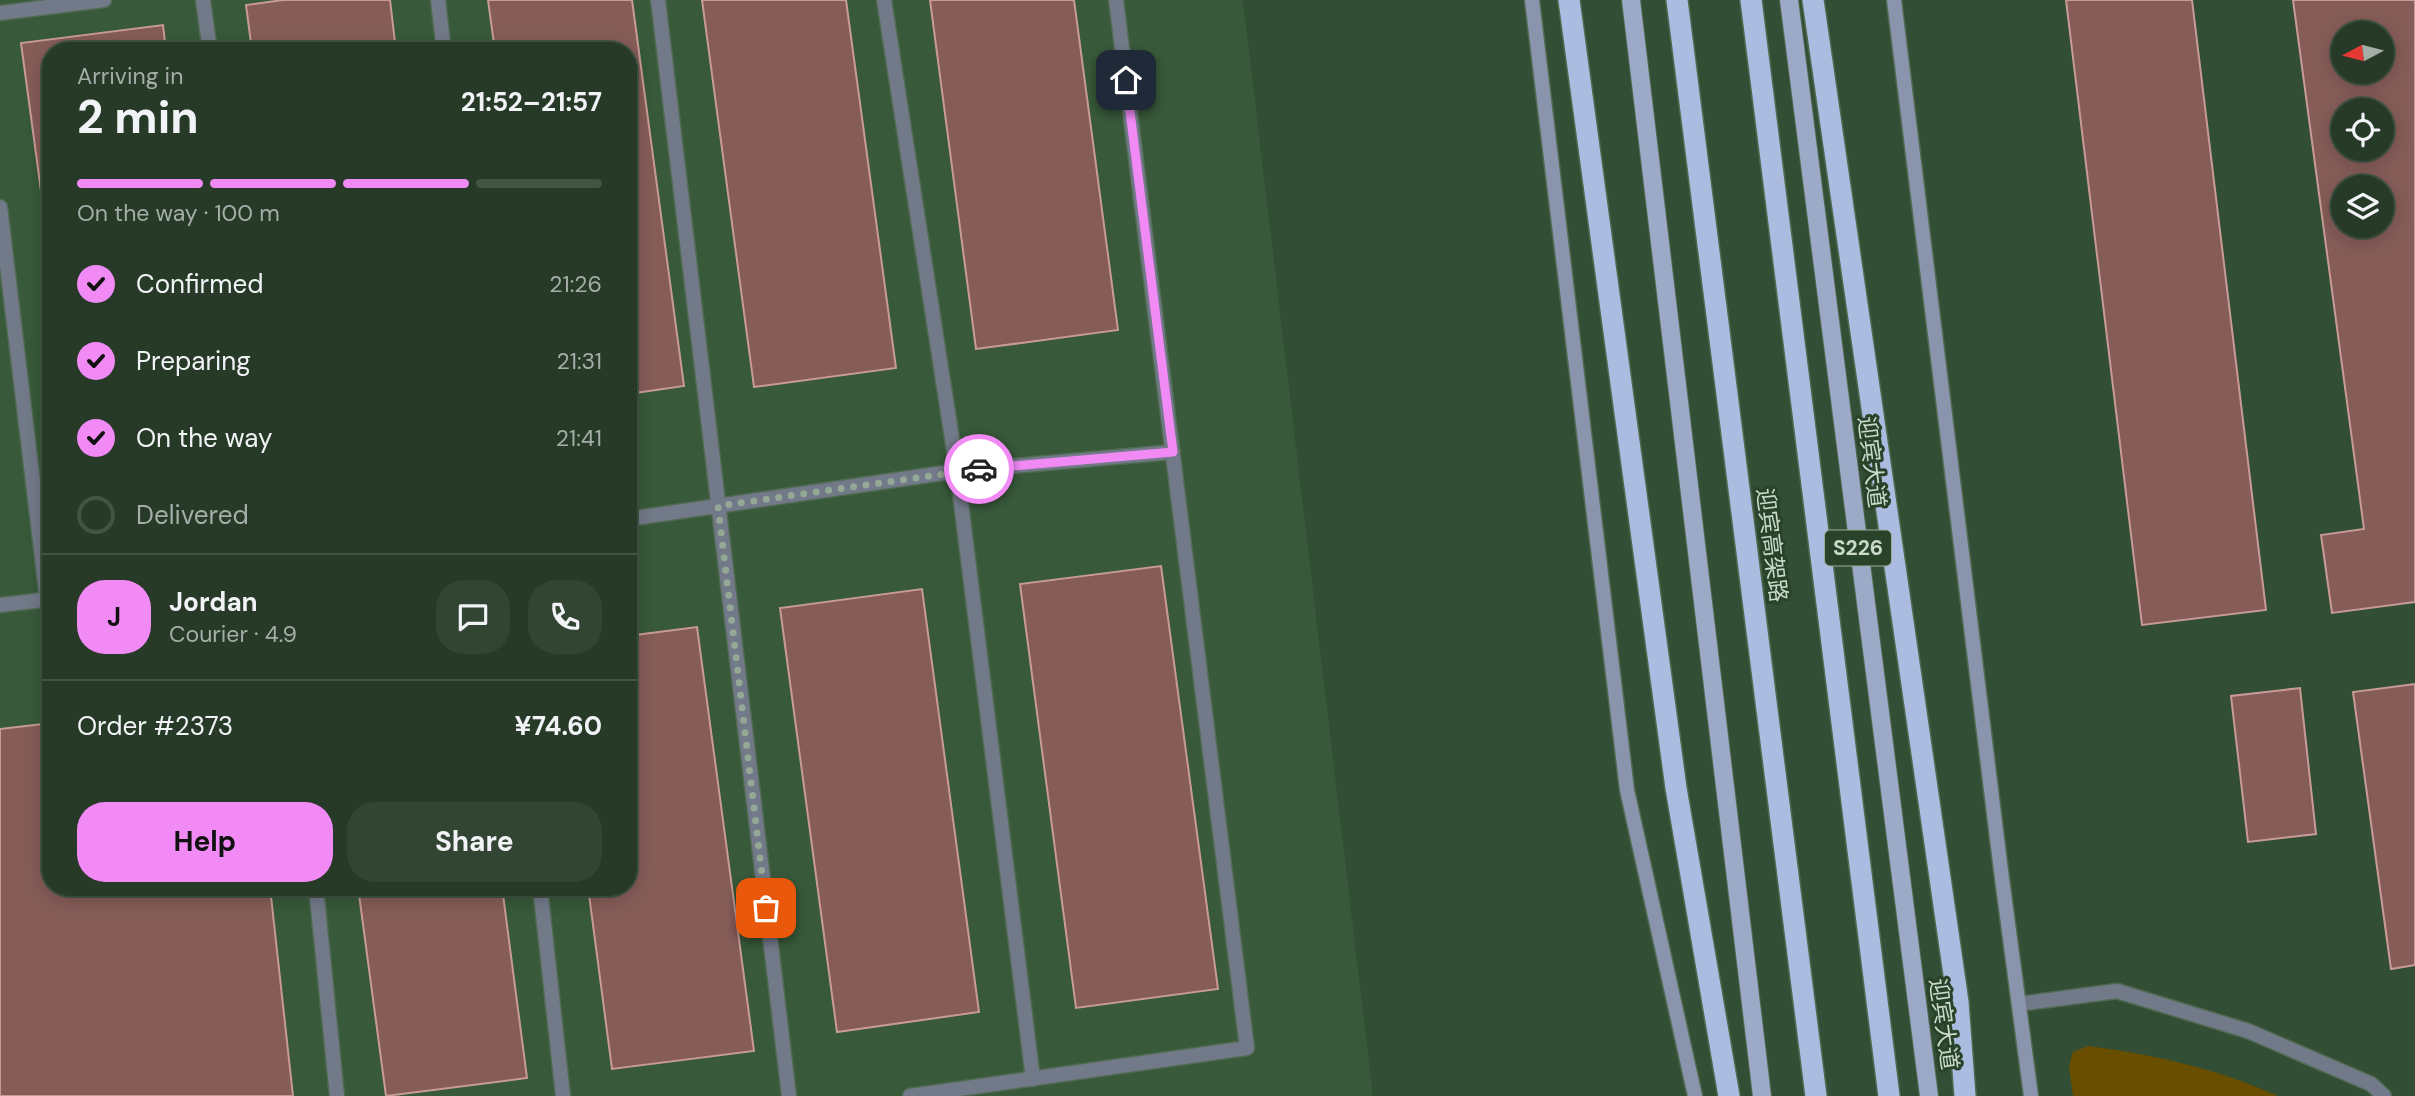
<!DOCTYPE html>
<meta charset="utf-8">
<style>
:root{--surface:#263a27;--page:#324533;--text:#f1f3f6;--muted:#a4ada7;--line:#425444;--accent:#f18af4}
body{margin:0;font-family:"DM Sans","Noto Sans SC",sans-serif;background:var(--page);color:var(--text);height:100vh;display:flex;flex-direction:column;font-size:26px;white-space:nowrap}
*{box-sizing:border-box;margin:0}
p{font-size:23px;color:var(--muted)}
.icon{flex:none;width:38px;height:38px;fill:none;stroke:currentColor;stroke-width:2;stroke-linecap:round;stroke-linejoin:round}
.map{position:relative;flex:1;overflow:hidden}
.panel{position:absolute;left:42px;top:42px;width:595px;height:854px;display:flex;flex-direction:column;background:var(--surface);border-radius:28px;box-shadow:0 4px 18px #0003,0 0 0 2px var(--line)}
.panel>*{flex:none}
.needle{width:46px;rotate:263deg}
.controls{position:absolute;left:2331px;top:21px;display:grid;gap:14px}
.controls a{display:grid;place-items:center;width:63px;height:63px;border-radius:50%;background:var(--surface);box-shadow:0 4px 18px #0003,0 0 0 2px var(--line);font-size:35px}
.pin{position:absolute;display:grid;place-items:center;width:60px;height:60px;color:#fff;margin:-30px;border-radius:14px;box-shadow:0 4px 10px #0006}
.courier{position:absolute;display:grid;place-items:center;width:70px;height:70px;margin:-35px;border:5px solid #f18af4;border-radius:50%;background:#fff;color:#222;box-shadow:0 2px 9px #0007}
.summary em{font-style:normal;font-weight:700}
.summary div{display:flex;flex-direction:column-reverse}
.summary{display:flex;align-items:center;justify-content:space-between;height:119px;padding:0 35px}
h1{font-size:46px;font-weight:700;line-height:52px}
.bar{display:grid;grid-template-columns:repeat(4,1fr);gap:10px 7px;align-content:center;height:84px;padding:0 35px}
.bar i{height:9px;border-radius:5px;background:var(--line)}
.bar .current{background:var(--accent)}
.bar p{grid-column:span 4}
.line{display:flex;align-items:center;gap:18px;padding:0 35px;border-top:2px solid var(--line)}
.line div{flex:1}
.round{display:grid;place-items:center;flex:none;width:74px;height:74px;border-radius:28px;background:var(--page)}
ol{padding:0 35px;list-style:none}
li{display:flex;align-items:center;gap:21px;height:77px}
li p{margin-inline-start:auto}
li .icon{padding:7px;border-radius:50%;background:var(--accent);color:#111;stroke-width:4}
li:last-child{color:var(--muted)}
li i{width:38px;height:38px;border:4px solid var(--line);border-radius:50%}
.cta{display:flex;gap:14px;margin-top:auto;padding:14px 35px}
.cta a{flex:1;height:80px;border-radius:28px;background:var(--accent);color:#111;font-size:28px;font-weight:700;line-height:80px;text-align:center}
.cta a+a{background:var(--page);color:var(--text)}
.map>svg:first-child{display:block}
.built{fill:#38593a;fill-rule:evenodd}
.green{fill:#694e00}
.building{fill:#855c58;stroke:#c89b96;stroke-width:2;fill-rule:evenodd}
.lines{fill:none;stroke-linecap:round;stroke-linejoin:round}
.lane-casing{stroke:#506a52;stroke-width:17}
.street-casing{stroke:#506a52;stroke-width:17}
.secondary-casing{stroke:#506a52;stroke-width:17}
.primary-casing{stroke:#506a52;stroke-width:20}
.highway-casing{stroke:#506a52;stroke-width:24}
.lane{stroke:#727988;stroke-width:14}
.street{stroke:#727988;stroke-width:14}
.secondary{stroke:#8a94ac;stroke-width:14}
.primary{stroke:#9ca9c7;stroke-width:18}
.highway{stroke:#acbce0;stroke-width:21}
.done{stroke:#94a896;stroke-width:7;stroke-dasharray:0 12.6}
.route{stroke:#f18af4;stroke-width:9}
.labels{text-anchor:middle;stroke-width:6;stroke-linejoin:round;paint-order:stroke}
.shield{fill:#28432a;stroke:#99ac9a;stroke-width:2}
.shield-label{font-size:21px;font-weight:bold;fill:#c9d9ca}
.street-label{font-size:23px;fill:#c9d9ca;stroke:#28432a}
</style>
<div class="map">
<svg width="2415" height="1096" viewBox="0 0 2415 1096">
<rect width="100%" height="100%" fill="#324e34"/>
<path class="built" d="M0,0h1243l130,1096h-1373zM51,51h577v836h-577z"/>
<path class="green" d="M2088,1046c68,9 127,22 190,50h-205l-4,-30 4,-14z"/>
<path class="building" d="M283,0h107l6,51h-144l-6,-46z
M488,0h144l52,386 -56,8v-343h-133z
M702,0h144l50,368 -142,19z
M930,0h144l44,330 -142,19z
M2066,0h126l74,610 -124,15z
M2293,0h122v602l-83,11 -11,-78 43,-6zM2343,33h39v39h-39zM2343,110h39v39h-39zM2343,187h39v39h-39z
M163,25l3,26h-115v214l-30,-222z
M1161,566l57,423 -142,19 -56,-424z
M922,589l57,423 -142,20 -57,-424z
M697,627l57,424 -142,18 -24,-182h40v-251z
M2415,684v281l-24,4 -38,-277z
M2300,688l16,146 -68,8 -17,-146z
M51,723v164h219l23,209h-293v-367z
M358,887h144l25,191 -141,18z"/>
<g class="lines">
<defs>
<path id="lane" d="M203,0l7,51
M438,0l6,51
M658,0l131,1096
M884,0l73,471 76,608
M0,13l104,-13
M0,207l47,392
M628,519l329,-48 216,-19
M0,605l51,-6
M316,887l21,209
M540,887l23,209
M910,1096l337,-48 -131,-1048"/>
<path id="street" d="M2019,1004l98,-13 131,40 123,53 13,12"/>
<path id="secondary" d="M1532,0l95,790 68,306
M1894,0l107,871 30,225"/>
<path id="primary" d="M1631,0l131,1096
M1789,0l140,1096"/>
<path id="highway" d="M1569,0l107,788 53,308
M1677,0l139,1096
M1751,0l138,1096
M1813,0l145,1002 7,94"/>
</defs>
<use href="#lane" class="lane-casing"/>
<use href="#street" class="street-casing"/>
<use href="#secondary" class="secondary-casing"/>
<use href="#primary" class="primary-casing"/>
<use href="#highway" class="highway-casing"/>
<use href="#lane" class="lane"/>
<use href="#street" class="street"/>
<use href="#secondary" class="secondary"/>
<use href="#primary" class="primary"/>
<use href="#highway" class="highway"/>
</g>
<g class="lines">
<path class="done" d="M766,908l-48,-402 261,-37"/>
<path class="route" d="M979,469l194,-17 -47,-372"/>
</g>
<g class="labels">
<rect class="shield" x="1825" y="530.5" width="66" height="35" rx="5"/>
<g class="shield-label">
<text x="1858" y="555">S226</text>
</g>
<g class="street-label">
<text transform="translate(1872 462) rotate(83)" y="8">迎宾大道</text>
<text transform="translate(1772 545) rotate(83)" y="8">迎宾高架路</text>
<text transform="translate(1944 1024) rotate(82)" y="8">迎宾大道</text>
</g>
</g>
</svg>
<div class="controls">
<a><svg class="needle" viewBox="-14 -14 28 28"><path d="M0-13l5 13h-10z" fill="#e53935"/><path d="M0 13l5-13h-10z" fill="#a4ada7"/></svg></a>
<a><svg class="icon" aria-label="locate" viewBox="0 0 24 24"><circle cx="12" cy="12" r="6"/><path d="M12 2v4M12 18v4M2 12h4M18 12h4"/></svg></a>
<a><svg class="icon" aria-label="layers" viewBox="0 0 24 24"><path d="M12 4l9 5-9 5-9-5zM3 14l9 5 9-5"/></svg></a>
</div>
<div class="pin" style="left:766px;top:908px;background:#ea580c"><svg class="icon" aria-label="bag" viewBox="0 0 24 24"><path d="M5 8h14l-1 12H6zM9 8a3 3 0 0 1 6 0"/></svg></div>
<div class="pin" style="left:1126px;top:80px;background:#1f2937"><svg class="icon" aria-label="home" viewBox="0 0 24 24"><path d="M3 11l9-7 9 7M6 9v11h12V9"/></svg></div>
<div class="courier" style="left:979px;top:469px"><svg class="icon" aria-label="car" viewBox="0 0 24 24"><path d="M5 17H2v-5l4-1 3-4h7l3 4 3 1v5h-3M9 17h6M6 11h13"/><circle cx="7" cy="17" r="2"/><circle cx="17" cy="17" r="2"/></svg></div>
<section class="panel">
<div class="summary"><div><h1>2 min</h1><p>Arriving in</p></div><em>21:52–21:57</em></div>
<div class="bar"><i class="current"></i><i class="current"></i><i class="current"></i><i></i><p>On the way · 100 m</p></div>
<ol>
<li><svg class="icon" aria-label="check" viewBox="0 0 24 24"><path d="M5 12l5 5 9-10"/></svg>Confirmed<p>21:26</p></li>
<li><svg class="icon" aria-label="check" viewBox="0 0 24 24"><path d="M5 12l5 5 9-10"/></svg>Preparing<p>21:31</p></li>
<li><svg class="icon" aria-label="check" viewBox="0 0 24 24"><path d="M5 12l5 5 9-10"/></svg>On the way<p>21:41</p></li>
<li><i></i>Delivered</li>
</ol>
<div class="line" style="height:126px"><b class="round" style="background:var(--accent);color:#111">J</b><div><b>Jordan</b><p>Courier · 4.9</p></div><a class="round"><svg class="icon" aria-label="chat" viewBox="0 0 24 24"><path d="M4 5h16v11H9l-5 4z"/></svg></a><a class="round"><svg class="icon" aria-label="phone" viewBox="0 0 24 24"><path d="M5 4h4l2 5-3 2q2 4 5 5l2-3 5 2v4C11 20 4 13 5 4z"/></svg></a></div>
<div class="line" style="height:91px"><div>Order #2373</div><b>¥74.60</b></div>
<div class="cta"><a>Help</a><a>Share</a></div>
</section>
</div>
